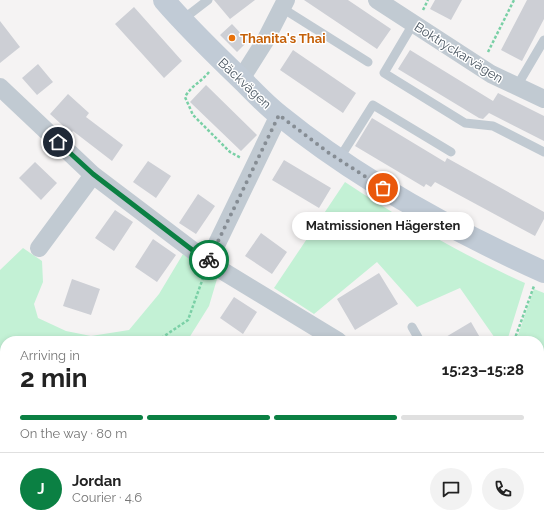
<!DOCTYPE html>
<meta charset="utf-8">
<style>
:root{--surface:#fff;--page:#f2f2f2;--text:#222;--muted:#767676;--line:#e0e0e0;--accent:#0b8043}
body{margin:0;font-family:Raleway,sans-serif;background:var(--page);color:var(--text);height:100vh;display:flex;flex-direction:column;font-size:15px;white-space:nowrap}
*{box-sizing:border-box;margin:0}
p{font-size:13px;color:var(--muted)}
.icon{flex:none;width:22px;height:22px;fill:none;stroke:currentColor;stroke-width:2;stroke-linecap:round;stroke-linejoin:round}
.map{position:relative;flex:1;overflow:hidden}
.sheet{position:absolute;left:0px;top:336px;width:544px;height:196px;display:flex;flex-direction:column;background:var(--surface);border-radius:16px 16px 0 0;box-shadow:0 2px 6px #0003}
.sheet>*{flex:none}
.pin{position:absolute;display:grid;place-items:center;width:34px;height:34px;color:#fff;margin:-17px;border:2px solid #fff;border-radius:50%;box-shadow:0 1px 4px #0007}
.courier{position:absolute;display:grid;place-items:center;width:40px;height:40px;margin:-20px;border:3px solid #0b8043;border-radius:50%;background:#fff;color:#222;box-shadow:0 1px 5px #0007}
.bubble{position:absolute;height:28px;border-radius:14px;background:var(--surface);box-shadow:0 2px 6px #0003;font-size:13px;font-weight:700;line-height:28px;text-align:center}
.headline em{font-style:normal;font-weight:700}
.headline div{display:flex;flex-direction:column-reverse}
.headline{display:flex;align-items:center;justify-content:space-between;height:68px;padding:0 20px}
h1{font-size:26px;font-weight:700;line-height:30px}
.bar{display:grid;grid-template-columns:repeat(4,1fr);gap:6px 4px;align-content:center;height:48px;padding:0 20px}
.bar i{height:5px;border-radius:3px;background:var(--line)}
.bar .on{background:var(--accent)}
.bar p{grid-column:span 4}
.line{display:flex;align-items:center;gap:10px;padding:0 20px;border-top:1px solid var(--line)}
.line div{flex:1}
.round{display:grid;place-items:center;flex:none;width:42px;height:42px;border-radius:21px;background:var(--page)}
.map>svg:first-child{display:block}
.green{fill:#c3f1d5}
.building{fill:#cdcfd5}
.lines{fill:none;stroke-linecap:round;stroke-linejoin:round}
.path{stroke:#7ad0a6;stroke-width:2.5;stroke-dasharray:3 2;stroke-linecap:butt}
.lane{stroke:#c1cad2;stroke-width:9}
.street{stroke:#c1cad2;stroke-width:18}
.secondary{stroke:#c1cbd6;stroke-width:22}
.done{stroke:#868d94;stroke-width:4;stroke-dasharray:0 7.2}
.route{stroke:#0b8043;stroke-width:5}
.food-dot{fill:#e8710a;stroke:#fff;stroke-width:1.5}
.labels{text-anchor:middle;stroke-width:3;stroke-linejoin:round;paint-order:stroke}
.food-label{font-size:13px;font-weight:bold;fill:#c56008;stroke:#fff;text-anchor:start}
.street-label{font-size:13px;fill:#4a5661;stroke:#fff}
</style>
<div class="map">
<svg width="544" height="532" viewBox="0 0 544 532">
<rect width="100%" height="100%" fill="#f5f3f3"/>
<path class="green" d="M345,182c58,38 117,73 180,101l-18,58h-10l-37,-53 -43,19 -40,-45 -63,52 -40,-26z
M23,248l19,13 1,21 -9,22 4,14 28,13 25,5 38,-6 30,-36 24,-40 34,25 -8,27 -20,32 1,3h-185v148h-5v-219z
M534,289l10,4v75l-5,13v-40h-23z
M32,527h466l4,5h-467z"/>
<path class="building" d="M214,0h41l-25,19z
M304,0h44l43,29 -14,20z
M435,0h27l-11,20 -21,-11z
M527,0h17v19l-22,42 -21,-11z
M134,7l48,54 -18,17 -49,-54z
M0,21l20,26 -20,16z
M232,24l16,17 -11,11 -17,-17z
M293,50l63,43 -13,20 -63,-43z
M410,50l83,51 5,-8 46,23v25l-55,-28 -6,6 -4,-1 -81,-49z
M38,64l15,18 -16,13 -15,-17z
M206,85l51,50 -16,16 -51,-49z
M68,94l21,19 -3,4 37,28 -11,16 -39,-30 -2,2 -21,-19z
M372,118l73,44 2,-4 97,54v7l-9,17 -100,-54 -4,5 -5,-3 -2,3 -69,-41z
M284,160l47,28 -12,20 -47,-28z
M148,161l23,15 -15,22 -23,-16z
M35,162l22,21 -16,17 -22,-22z
M198,194l17,12 -19,28 -17,-11z
M115,210l18,12 -19,29 -19,-13z
M261,233l26,19 -15,22 -27,-18z
M153,239l23,16 -19,27 -22,-15z
M379,273l19,31 -43,26 -18,-31z
M72,279l28,10 -9,26 -28,-9z
M234,297l23,15 -14,22 -23,-16z
M471,322l11,19h-43z"/>
<g class="lines">
<path class="path" d="M423,10l5,-10
M488,52l26,-52
M209,72c-8,10 -18,14 -24,25l8,18 37,37 11,6
M157,341l31,-21 15,-42
M514,341l20,-55
M150,532l2,-5
M424,532l2,-5"/>
<path class="lane" d="M282,8l86,54
M182,20l26,-20
M413,24l-29,49 81,50 28,3 51,26
M517,86l27,-46
M339,159l34,-54 78,47
M412,327l8,14
M539,417l5,-2
M539,503l5,-12
M0,527l6,5"/>
<path class="street" d="M377,0l114,74 53,25
M241,79l24,-38 21,-41
M0,87l93,88 115,87 130,79
M39,248l54,-73
M208,262l71,-147
M539,445l5,2"/>
<path class="secondary" d="M164,0c24,28 51,54 78,80 12,12 24,25 37,35 80,65 172,115 265,157"/>
</g>
<g class="lines">
<path class="done" d="M209,260l70,-145 50,38 54,35"/>
<path class="route" d="M58,142l35,32 115,88 1,-2"/>
</g>
<circle class="food-dot" cx="232" cy="38" r="4"/>
<g class="labels">
<g class="food-label">
<text x="240" y="43">Thanita's Thai</text>
</g>
<g class="street-label">
<text transform="translate(459 52) rotate(32)" y="5">Boktryckarvägen</text>
<text transform="translate(245 83) rotate(43)" y="5">Bäckvägen</text>
</g>
</g>
</svg>
<div class="pin" style="left:383px;top:188px;background:#ea580c"><svg class="icon" aria-label="bag" viewBox="0 0 24 24"><path d="M5 8h14l-1 12H6zM9 8a3 3 0 0 1 6 0"/></svg></div>
<div class="pin" style="left:58px;top:142px;background:#1f2937"><svg class="icon" aria-label="home" viewBox="0 0 24 24"><path d="M3 11l9-7 9 7M6 9v11h12V9"/></svg></div>
<div class="courier" style="left:209px;top:260px"><svg class="icon" aria-label="bike" viewBox="0 0 24 24"><circle cx="6" cy="16" r="4"/><circle cx="18" cy="16" r="4"/><path d="M6 16l4-8h5l3 8M10 8l3 8H6M13 5h3"/></svg></div>
<div class="bubble" style="left:292px;top:212px;width:182px">Matmissionen Hägersten</div>
<section class="sheet">
<div class="headline"><div><h1>2 min</h1><p>Arriving in</p></div><em>15:23–15:28</em></div>
<div class="bar"><i class="on"></i><i class="on"></i><i class="on"></i><i></i><p>On the way · 80 m</p></div>
<div class="line" style="height:72px"><b class="round" style="background:var(--accent);color:#fff">J</b><div><b>Jordan</b><p>Courier · 4.6</p></div><a class="round"><svg class="icon" aria-label="chat" viewBox="0 0 24 24"><path d="M4 5h16v11H9l-5 4z"/></svg></a><a class="round"><svg class="icon" aria-label="phone" viewBox="0 0 24 24"><path d="M5 4h4l2 5-3 2q2 4 5 5l2-3 5 2v4C11 20 4 13 5 4z"/></svg></a></div>
</section>
</div>
